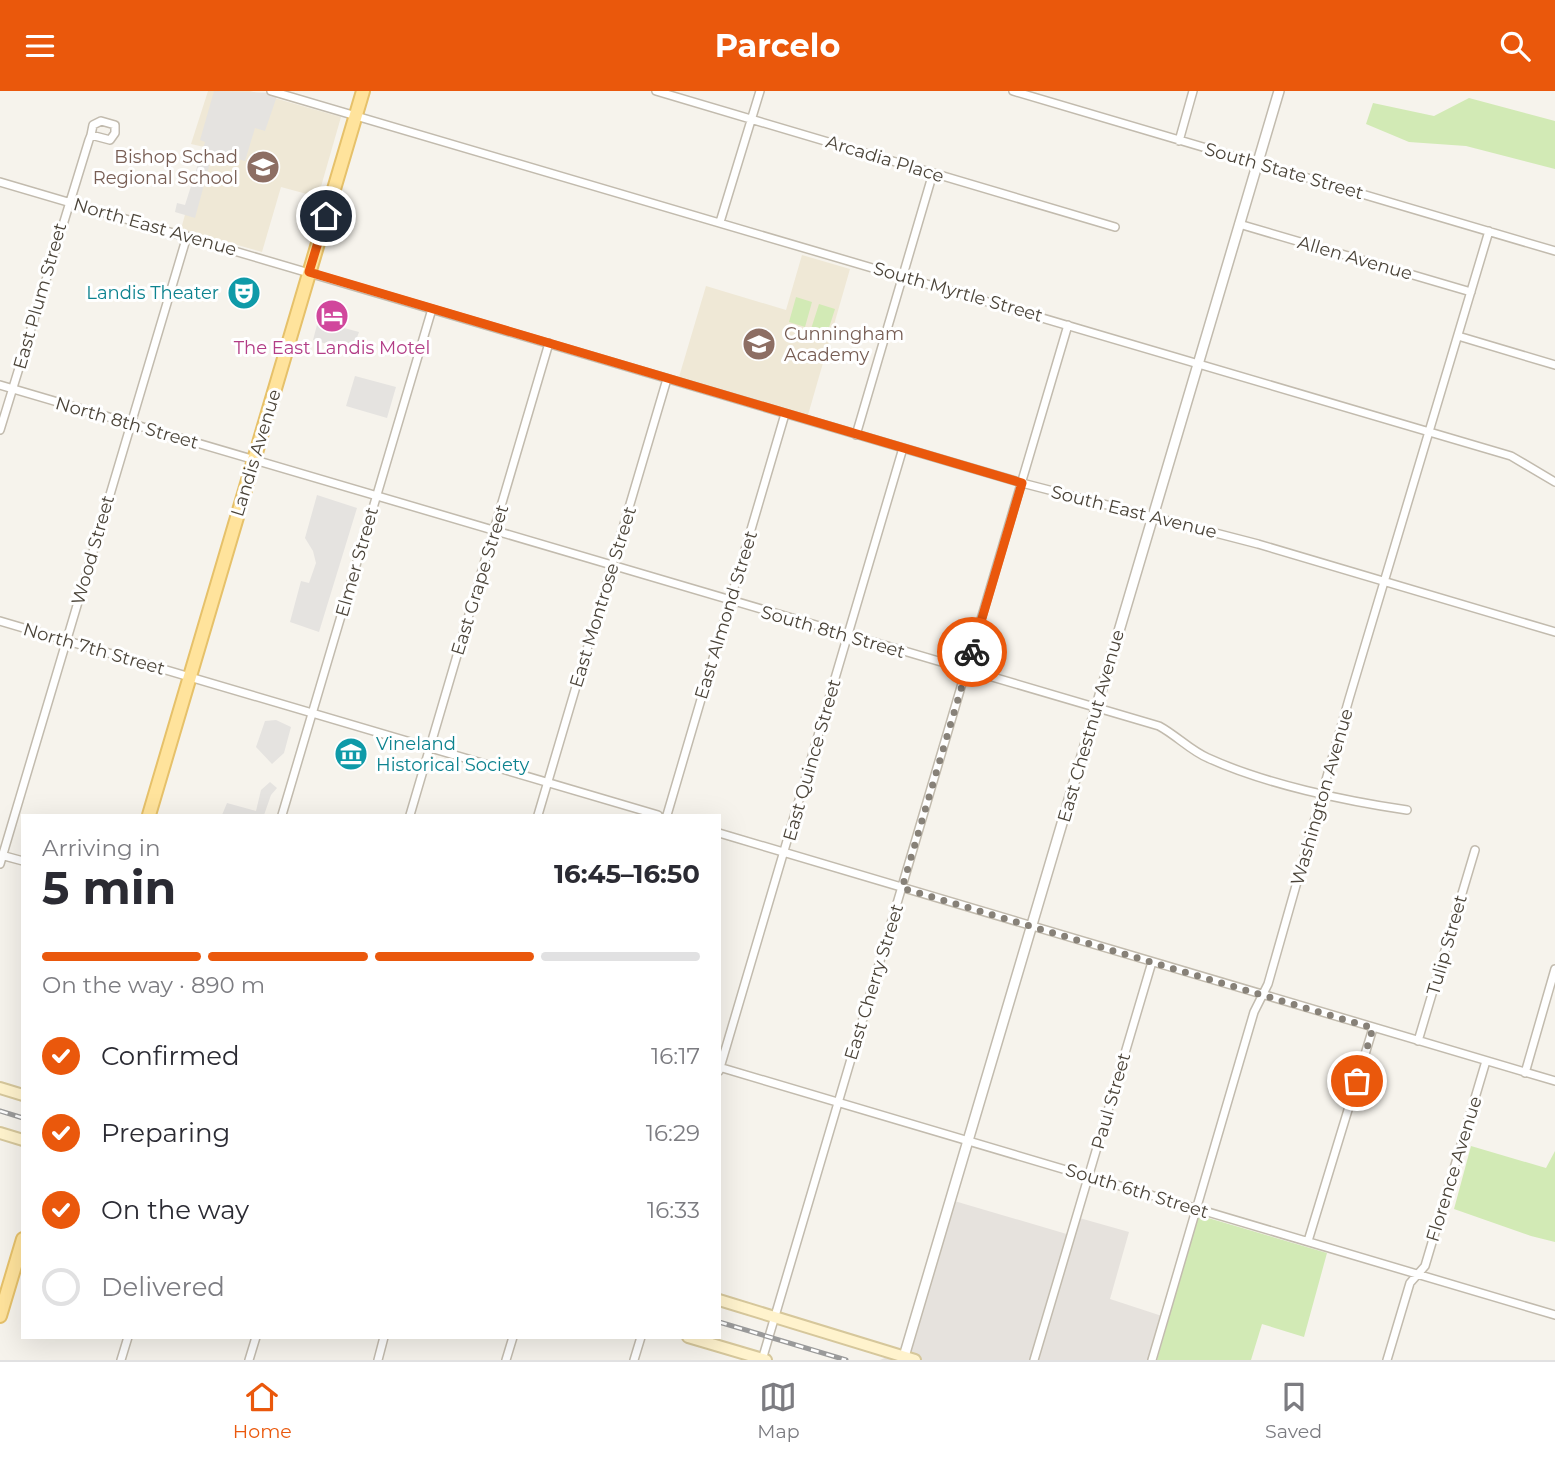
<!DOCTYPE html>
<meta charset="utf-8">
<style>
:root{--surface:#fff;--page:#f7f7f7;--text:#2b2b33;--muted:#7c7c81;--line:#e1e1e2;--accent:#ea580c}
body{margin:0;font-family:Montserrat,sans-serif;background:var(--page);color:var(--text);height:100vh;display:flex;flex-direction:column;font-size:26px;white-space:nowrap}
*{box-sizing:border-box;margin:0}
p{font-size:23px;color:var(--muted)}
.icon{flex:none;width:38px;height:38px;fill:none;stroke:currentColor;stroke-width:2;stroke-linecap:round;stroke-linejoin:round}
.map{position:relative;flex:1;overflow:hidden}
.sheet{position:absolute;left:21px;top:723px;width:700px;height:525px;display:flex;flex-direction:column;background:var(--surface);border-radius:0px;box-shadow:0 7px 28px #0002}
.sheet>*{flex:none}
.pin{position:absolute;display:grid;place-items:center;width:60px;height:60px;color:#fff;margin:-30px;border:4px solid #fff;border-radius:50%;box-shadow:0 2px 7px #0007}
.courier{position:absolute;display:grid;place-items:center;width:70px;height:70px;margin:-35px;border:5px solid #ea580c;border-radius:50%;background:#fff;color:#222;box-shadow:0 2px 9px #0007}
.head em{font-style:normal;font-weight:700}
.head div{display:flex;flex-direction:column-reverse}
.head{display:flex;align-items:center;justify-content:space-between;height:119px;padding:0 21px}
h1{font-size:46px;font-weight:700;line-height:52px}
.bar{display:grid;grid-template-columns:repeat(4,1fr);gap:10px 7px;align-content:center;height:84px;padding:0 21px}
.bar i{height:9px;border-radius:5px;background:var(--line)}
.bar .selected{background:var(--accent)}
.bar p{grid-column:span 4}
ol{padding:0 21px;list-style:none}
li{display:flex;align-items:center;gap:21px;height:77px}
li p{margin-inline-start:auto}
li .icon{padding:7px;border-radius:50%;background:var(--accent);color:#fff;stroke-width:4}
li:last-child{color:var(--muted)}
li i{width:38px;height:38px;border:4px solid var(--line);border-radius:50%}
header{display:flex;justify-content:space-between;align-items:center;height:91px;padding:0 21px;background:var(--accent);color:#fff;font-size:32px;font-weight:700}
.dock{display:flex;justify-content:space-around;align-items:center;height:98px;border-top:2px solid var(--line);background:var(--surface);font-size:19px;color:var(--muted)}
.dock a{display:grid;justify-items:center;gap:4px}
.dock .selected{color:var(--accent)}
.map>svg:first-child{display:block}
.industrial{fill:#e6e2dd}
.education{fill:#efe8d6}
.green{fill:#d2eab5}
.parking{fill:#e5e3e0}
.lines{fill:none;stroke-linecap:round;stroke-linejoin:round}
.minor-casing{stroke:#c2bbae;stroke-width:10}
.tertiary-casing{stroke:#c2bbae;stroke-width:12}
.secondary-casing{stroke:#d6c79b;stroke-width:14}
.primary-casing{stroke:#e6c16a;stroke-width:16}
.minor{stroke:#fff;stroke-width:7}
.tertiary{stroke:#fff;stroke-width:9}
.secondary{stroke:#fff3cd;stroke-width:10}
.primary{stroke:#ffe39c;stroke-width:12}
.rail-casing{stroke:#9a9a9a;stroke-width:5}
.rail{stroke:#fff;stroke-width:2.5;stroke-dasharray:8;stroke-linecap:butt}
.done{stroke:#878178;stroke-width:7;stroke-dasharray:0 12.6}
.route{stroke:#ea580c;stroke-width:9}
.labels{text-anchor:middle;stroke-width:6;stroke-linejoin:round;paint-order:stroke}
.education-label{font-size:18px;fill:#785e54;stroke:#fff;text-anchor:end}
.street-label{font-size:18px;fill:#4b4439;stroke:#fff}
.culture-label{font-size:18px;fill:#0d838f;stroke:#fff;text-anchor:end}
.hotel-label{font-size:18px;fill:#b23c85;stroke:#fff}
</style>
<header><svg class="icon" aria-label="menu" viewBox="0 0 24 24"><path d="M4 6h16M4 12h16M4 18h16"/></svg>Parcelo<svg class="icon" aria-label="search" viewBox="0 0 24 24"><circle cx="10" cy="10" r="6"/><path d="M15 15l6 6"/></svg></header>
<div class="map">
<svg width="1555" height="1269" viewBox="0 0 1555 1269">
<rect width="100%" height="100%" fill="#f6f3ec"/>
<path class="industrial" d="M951,1109l119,35 6,-18 53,15 -19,67 55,18 -13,43h-272l26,-11z"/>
<path class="education" d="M208,0h42l91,26 -23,80 -37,-10 -19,65 -81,-23 23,-82 -13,-3z
M802,164l48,14 -42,146 -129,-38 27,-91 80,24z"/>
<path class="green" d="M1469,7l86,23v48l-89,-23 -57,-4 -43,-18 7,-21 61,13z
M796,206l16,5 -7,25 -16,-5z
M819,213l16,5 -8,25 -16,-5z
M1471,1055l75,22 9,-17v91l-24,-6 -77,-27z
M1198,1124l129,38 -23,84 -42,-13 -11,36h-94z"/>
<path class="parking" d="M214,0l64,2 -13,38 -10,-3 -10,33 -32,-9 -18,66 -20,-6 2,-9 8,2 20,-63 -5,-2z
M318,230l41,11 -7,19 -39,-11z
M355,285l41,11 -9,31 -41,-12z
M317,404l40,13 -38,124 -29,-10 11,-41 8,2 7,-20 -3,-12 -8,-13z
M276,629l15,7 -7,26 -12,11 -16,-17 9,-26z
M270,691l7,6 -6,7 -7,20h-42l5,-12 29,8 5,-21z"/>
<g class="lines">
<defs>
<path id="minor" d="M271,0l1240,365 44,26
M656,0l459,136
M1013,0l542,160
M1179,50l14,-50
M0,91l1022,301 236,61 297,88
M720,131l40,-131
M1239,133l232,68
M1458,245l97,29
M0,294l1159,341c17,9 32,25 49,32 57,26 137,43 199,52
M0,339l89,-290 2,-5 19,5 5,-7v-8l-14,-4 -8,4 -2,10
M856,344l77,-262
M0,530l658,194
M282,724l150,-506
M410,724l139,-472
M538,724l129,-436
M667,724l118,-401
M719,742l836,248
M1,764l22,6
M0,773l187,-628
M1418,950l57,-191
M719,976l836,248
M719,980l184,-623
M1525,982l30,-104
M1308,1150l65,-213
M121,1269l7,-23
M249,1269l7,-23
M378,1269l6,-23
M506,1269l7,-23
M634,1269l7,-23
M762,1269l306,-1035
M1034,1269l118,-398
M1152,1269l102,-348 14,-28 81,-285 140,-468
M1387,1269l23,-77 15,-17 61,-205"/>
<path id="tertiary" d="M903,1269l376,-1269"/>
<path id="secondary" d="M0,997l23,7
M0,1042l23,7
M719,1209l196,60
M688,1246l78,23"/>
<path id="primary" d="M149,724l214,-724
M0,1225l23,-77"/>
</defs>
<use href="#minor" class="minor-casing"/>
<use href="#tertiary" class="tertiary-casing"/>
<use href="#secondary" class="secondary-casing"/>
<use href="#primary" class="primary-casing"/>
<use href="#minor" class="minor"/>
<use href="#tertiary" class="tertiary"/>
<use href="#secondary" class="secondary"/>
<use href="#primary" class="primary"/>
<defs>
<path id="rail" d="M0,1020l23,7
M719,1231l127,38"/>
</defs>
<use href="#rail" class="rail-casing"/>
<use href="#rail" class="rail"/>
</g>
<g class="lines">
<path class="done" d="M972,561l-70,236 471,140 -16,53"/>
<path class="route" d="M326,125l-17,56 713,211 -50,169"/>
</g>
<defs>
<symbol id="school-disc" viewBox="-11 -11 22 22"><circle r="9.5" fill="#8d6e63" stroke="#fff"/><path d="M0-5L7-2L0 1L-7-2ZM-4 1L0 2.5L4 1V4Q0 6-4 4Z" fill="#fff"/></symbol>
<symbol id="theatre-disc" viewBox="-11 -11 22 22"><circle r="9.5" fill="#0f9aa8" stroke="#fff"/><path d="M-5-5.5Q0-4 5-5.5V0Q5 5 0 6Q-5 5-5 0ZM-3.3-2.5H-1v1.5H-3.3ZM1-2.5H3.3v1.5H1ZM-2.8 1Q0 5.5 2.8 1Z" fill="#fff"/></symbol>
<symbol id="hotel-disc" viewBox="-11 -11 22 22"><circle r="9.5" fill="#d1479c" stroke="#fff"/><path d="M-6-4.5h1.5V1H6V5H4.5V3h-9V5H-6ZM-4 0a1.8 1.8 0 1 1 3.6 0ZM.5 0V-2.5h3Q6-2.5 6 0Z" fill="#fff"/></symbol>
<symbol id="museum-disc" viewBox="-11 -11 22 22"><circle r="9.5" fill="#0f9aa8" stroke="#fff"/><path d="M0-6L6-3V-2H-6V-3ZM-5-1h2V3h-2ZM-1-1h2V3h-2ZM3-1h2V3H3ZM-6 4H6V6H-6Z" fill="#fff"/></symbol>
</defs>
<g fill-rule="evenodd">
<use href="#school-disc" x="244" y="57" width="38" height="38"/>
<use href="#theatre-disc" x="225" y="183" width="38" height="38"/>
<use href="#hotel-disc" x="313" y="206" width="38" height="38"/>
<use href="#school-disc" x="740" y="234" width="38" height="38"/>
<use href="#museum-disc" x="332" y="644" width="38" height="38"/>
</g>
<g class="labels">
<g class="education-label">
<text x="238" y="72">Bishop Schad<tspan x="238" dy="21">Regional School</tspan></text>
<text x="784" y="249" text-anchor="start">Cunningham<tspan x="784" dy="21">Academy</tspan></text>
</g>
<g class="street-label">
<text transform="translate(885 68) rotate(17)" y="6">Arcadia Place</text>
<text transform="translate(1284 80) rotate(16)" y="6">South State Street</text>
<text transform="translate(155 136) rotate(16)" y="6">North East Avenue</text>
<text transform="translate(1355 167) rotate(16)" y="6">Allen Avenue</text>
<text transform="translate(958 201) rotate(16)" y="6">South Myrtle Street</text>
<text transform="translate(40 205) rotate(-74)" y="6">East Plum Street</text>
<text transform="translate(127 332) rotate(16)" y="6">North 8th Street</text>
<text transform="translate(256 362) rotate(-73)" y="6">Landis Avenue</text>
<text transform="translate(1134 421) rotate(14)" y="6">South East Avenue</text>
<text transform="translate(93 459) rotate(-74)" y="6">Wood Street</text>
<text transform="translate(357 471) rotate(-74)" y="6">Elmer Street</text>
<text transform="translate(480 489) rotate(-73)" y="6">East Grape Street</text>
<text transform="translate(603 506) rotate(-73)" y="6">East Montrose Street</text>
<text transform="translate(726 524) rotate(-73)" y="6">East Almond Street</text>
<text transform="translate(833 541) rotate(16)" y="6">South 8th Street</text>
<text transform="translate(94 558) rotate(16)" y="6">North 7th Street</text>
<text transform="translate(1091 635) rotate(-74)" y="6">East Chestnut Avenue</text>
<text transform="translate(812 669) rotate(-74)" y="6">East Quince Street</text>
<text transform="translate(1322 706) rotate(-74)" y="6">Washington Avenue</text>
<text transform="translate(1447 854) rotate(-74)" y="6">Tulip Street</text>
<text transform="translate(874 891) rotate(-73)" y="6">East Cherry Street</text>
<text transform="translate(1111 1010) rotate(-74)" y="6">Paul Street</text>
<text transform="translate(1454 1078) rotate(-73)" y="6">Florence Avenue</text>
<text transform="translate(1137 1100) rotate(17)" y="6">South 6th Street</text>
</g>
<g class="culture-label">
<text x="219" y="208">Landis Theater</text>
<text x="376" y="659" text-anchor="start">Vineland<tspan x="376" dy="21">Historical Society</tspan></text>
</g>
<g class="hotel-label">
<text x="332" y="263">The East Landis Motel</text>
</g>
</g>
</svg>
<div class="pin" style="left:1357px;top:990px;background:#ea580c"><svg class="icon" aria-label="bag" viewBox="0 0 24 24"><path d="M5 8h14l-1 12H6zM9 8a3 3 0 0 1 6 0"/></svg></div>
<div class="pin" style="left:326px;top:125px;background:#1f2937"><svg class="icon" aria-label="home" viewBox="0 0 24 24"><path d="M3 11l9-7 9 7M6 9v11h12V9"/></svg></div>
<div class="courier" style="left:972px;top:561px"><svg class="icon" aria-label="bike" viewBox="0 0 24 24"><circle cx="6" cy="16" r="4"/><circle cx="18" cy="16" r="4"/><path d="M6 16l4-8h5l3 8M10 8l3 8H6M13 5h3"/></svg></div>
<section class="sheet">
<div class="head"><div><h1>5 min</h1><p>Arriving in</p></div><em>16:45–16:50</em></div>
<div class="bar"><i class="selected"></i><i class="selected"></i><i class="selected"></i><i></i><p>On the way · 890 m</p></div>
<ol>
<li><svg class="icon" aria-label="check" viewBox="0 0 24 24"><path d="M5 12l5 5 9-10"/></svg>Confirmed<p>16:17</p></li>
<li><svg class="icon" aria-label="check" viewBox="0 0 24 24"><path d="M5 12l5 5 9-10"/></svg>Preparing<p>16:29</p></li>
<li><svg class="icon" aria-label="check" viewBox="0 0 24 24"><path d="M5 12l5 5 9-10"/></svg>On the way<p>16:33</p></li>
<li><i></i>Delivered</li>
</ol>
</section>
</div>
<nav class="dock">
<a class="selected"><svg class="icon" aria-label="home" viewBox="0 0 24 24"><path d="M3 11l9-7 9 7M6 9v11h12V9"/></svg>Home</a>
<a><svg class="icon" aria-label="map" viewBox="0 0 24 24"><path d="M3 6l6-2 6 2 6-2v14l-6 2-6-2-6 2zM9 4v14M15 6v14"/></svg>Map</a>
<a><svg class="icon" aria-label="saved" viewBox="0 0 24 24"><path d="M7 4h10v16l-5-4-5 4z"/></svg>Saved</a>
</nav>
